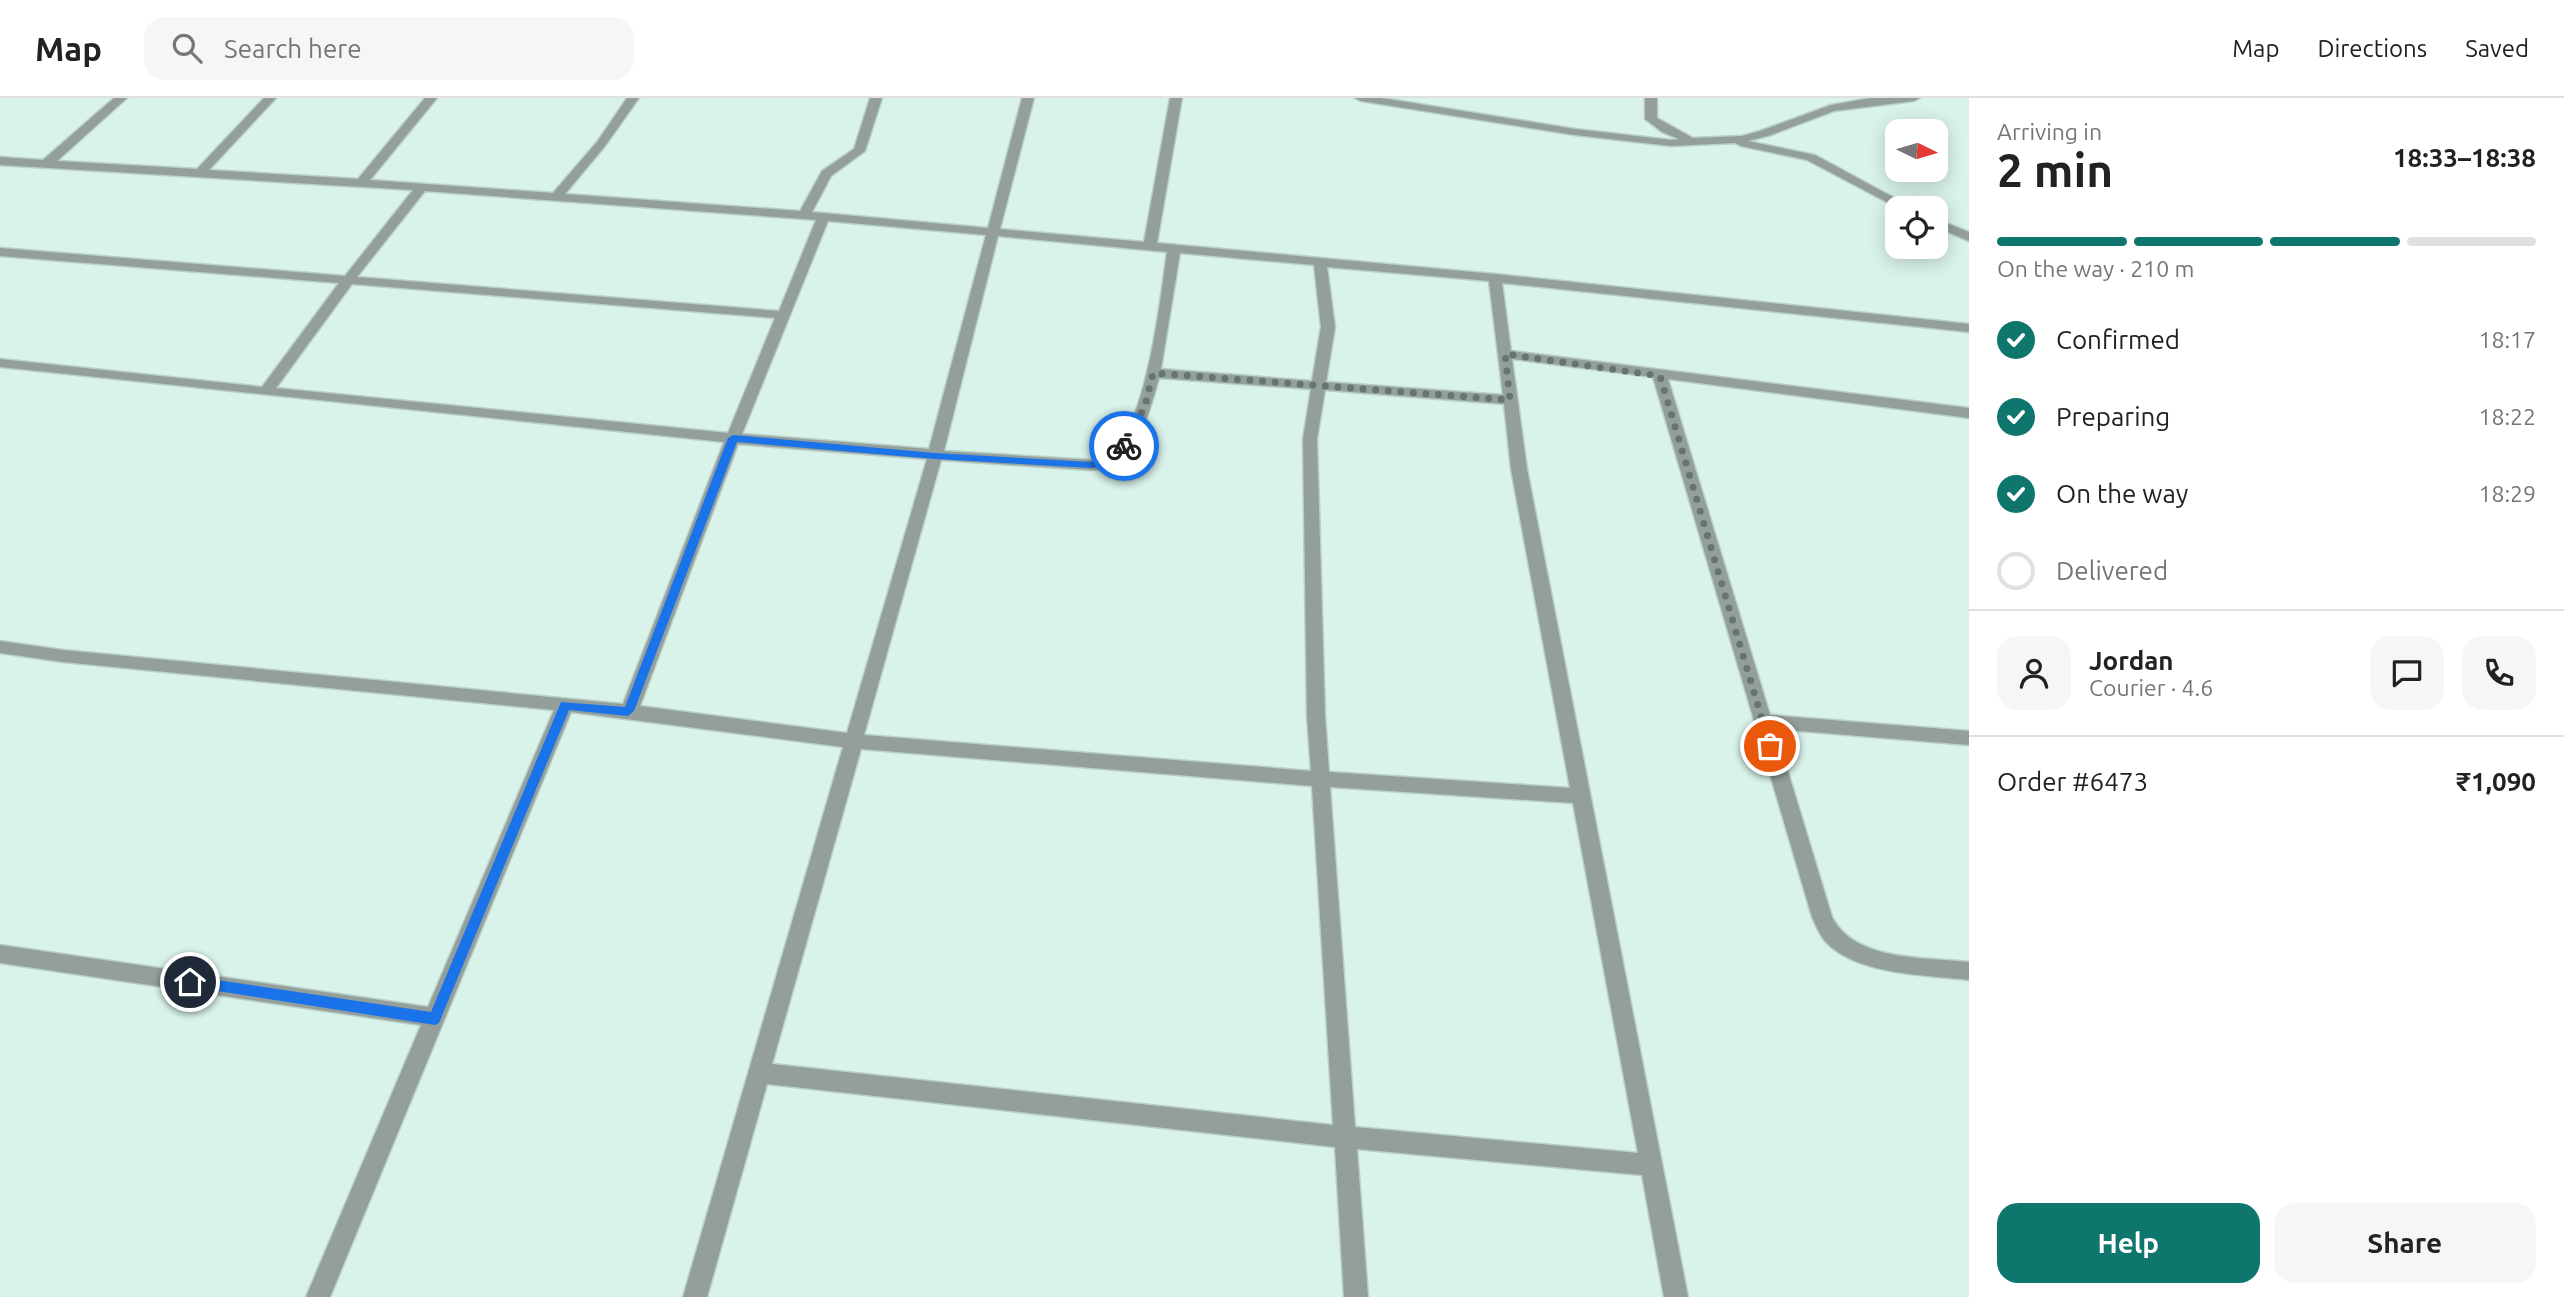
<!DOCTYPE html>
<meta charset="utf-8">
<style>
:root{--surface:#fff;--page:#f6f6f6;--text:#222;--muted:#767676;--line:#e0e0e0;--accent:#0f766e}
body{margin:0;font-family:Ubuntu,sans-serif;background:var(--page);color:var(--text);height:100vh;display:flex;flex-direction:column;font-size:26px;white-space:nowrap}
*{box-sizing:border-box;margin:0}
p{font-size:23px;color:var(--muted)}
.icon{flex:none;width:38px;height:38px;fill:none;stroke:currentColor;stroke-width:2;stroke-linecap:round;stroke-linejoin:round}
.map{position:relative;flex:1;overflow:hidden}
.side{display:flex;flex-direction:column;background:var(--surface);width:595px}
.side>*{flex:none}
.needle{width:46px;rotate:95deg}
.fabs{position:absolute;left:1885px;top:21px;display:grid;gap:14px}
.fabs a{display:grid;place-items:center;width:63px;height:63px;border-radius:14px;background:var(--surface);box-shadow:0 4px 18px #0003;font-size:35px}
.pin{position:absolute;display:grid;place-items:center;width:60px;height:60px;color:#fff;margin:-30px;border:4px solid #fff;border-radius:50%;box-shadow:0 2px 7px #0007}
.courier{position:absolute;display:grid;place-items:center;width:70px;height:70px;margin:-35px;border:5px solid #1a73e8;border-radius:50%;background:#fff;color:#222;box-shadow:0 2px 9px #0007}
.overview em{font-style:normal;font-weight:700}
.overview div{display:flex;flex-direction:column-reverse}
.overview{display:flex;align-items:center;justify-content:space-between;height:119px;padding:0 28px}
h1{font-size:46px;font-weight:700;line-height:52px}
.bar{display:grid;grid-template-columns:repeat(4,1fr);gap:10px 7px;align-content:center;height:84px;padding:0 28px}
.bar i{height:9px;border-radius:5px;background:var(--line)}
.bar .selected{background:var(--accent)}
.bar p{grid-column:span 4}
.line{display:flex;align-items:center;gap:18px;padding:0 28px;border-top:2px solid var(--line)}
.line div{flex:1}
.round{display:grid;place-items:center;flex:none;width:74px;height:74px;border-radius:21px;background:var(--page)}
ol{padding:0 28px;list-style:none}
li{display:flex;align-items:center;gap:21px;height:77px}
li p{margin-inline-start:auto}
li .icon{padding:7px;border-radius:50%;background:var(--accent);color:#fff;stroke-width:4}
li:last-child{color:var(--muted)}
li i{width:38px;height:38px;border:4px solid var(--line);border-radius:50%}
.button{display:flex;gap:14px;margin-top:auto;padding:14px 28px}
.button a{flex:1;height:80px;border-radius:21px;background:var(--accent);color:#fff;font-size:28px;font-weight:700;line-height:80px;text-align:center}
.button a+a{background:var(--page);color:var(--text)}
header{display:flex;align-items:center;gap:42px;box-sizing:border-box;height:98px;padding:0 35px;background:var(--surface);border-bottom:2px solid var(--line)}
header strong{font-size:33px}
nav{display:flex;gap:38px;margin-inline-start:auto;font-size:24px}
.search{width:490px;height:63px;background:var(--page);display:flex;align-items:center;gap:18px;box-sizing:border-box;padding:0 24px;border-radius:21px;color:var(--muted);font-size:26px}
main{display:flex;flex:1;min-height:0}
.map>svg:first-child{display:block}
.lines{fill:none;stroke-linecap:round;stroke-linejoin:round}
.minor-casing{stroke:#b9d0c9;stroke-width:3}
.minor{fill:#949f9c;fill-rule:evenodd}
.route{fill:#1a73e8}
.done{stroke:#657570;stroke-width:7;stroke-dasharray:0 12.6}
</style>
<header>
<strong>Map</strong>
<div class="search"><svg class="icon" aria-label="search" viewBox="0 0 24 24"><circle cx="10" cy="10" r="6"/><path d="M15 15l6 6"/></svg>Search here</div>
<nav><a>Map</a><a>Directions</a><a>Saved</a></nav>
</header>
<main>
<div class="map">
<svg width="1969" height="1199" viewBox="0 0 1969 1199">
<rect width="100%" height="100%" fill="#d9f3eb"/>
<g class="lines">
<defs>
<path id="minor" d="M114,0h13l-70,63 140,8 67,-71h12l-67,72 149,9 67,-81h12l-67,82 183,13 44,-51 30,-44h12l-34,48 -40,48 235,17 22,-40 32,-22 16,-51h12l-17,53 -34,25 -19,36 176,16 34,-130h12l-34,131 144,13 26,-144h12l-25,145 338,31 474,50v8l-467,-49 9,68 458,57v10l-301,-39 102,336 199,16v14l-194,-16 57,188c23,45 94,40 137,45v18c-42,-5 -114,-5 -144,-39 -6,-7 -9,-16 -13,-24l-159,-540 -141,-18 15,110 161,828h-24l-22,-122 -285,-26 11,148h-24l-9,-150 -568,-63 -60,213h-24l160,-550 -272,-35 -241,585h-24l115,-272 -421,-62v-18l428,62 126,-297 -491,-48 -63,-9v-12l63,9 560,54 101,-262 -724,-75v-8l262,28 77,-104 -339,-27v-8l345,28 68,-86 -413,-25v-8l43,3zM425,93l379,28 12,1 -37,91 -422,-34zM828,123l158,14 -57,214 -187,-15zM998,138l169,16c-7,48 -20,177 -60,205 -5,3 -11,2 -16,3l-147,-9zM1180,155l134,12 7,62 -9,54 -151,-12zM1327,169l162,14 14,114 -177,-13 9,-55zM352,186l423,34 -47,115 -452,-45zM1159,280l152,11 -8,50 4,277 4,55 -447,-36 77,-275 150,10c7,-1 15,-1 22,-4 26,-12 39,-63 46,-88zM1325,292l179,14 7,65 59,319 -241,-16 -4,-56 -8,-277zM738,346l189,15 -80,274 -207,-27zM861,651l451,37 21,339 -561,-61zM1330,689l243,16 65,350 -283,-26z
M1355,0h27l193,31 96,11 8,-1 -17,-7 -17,-13v-21h12v20l36,20 49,-2 18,-5 71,-26 40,-7h49l-6,3 -80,10 -66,25 -20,5 67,14 98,53h-15l-91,-48 -66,-14 -6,-3 -64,3 -96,-11 -214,-34z
M1936,121l33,13v9l-33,-14z"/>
</defs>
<use href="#minor" class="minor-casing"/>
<use href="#minor" class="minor"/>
</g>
<path class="route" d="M733,337l202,18 156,9 16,-3 14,-16 8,3 -16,18 -22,4 -156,-9 -198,-17 -103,269 -6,5 -59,-6 -130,313 -4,2 -250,-39 -2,-4 7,-6 241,36 130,-310 64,5 103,-269z"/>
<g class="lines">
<path class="done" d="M1124,348l21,-40 8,-33 357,27 -5,-46 155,22 110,370"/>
</g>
</svg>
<div class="fabs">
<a><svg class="needle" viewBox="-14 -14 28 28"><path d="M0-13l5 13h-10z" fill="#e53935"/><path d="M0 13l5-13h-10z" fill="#767676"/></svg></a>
<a><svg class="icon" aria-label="locate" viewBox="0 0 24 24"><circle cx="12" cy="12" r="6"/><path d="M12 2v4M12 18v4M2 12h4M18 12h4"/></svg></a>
</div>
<div class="pin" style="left:1770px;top:648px;background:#ea580c"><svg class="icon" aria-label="bag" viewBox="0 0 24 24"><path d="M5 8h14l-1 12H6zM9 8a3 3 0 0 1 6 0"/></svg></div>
<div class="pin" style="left:190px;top:884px;background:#1f2937"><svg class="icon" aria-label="home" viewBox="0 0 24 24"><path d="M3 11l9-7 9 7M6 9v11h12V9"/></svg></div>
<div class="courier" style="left:1124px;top:348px"><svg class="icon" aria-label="bike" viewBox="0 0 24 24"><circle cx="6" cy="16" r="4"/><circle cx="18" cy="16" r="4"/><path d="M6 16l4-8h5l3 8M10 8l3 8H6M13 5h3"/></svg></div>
</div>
<section class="side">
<div class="overview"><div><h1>2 min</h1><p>Arriving in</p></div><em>18:33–18:38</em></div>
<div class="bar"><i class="selected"></i><i class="selected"></i><i class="selected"></i><i></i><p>On the way · 210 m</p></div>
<ol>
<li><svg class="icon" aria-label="check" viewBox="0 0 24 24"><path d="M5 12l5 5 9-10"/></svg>Confirmed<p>18:17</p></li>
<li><svg class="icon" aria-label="check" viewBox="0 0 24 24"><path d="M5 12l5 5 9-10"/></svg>Preparing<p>18:22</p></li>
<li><svg class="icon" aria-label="check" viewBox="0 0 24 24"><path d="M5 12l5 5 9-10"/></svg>On the way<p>18:29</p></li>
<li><i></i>Delivered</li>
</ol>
<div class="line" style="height:126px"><a class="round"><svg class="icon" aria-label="person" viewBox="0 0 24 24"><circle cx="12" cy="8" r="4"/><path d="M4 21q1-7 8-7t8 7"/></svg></a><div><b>Jordan</b><p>Courier · 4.6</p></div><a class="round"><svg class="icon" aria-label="chat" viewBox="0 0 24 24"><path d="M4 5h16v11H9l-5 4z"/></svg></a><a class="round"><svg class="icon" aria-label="phone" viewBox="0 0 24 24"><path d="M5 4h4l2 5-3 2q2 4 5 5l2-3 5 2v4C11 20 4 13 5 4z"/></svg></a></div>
<div class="line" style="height:91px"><div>Order #6473</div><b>₹1,090</b></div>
<div class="button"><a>Help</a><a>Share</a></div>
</section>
</main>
